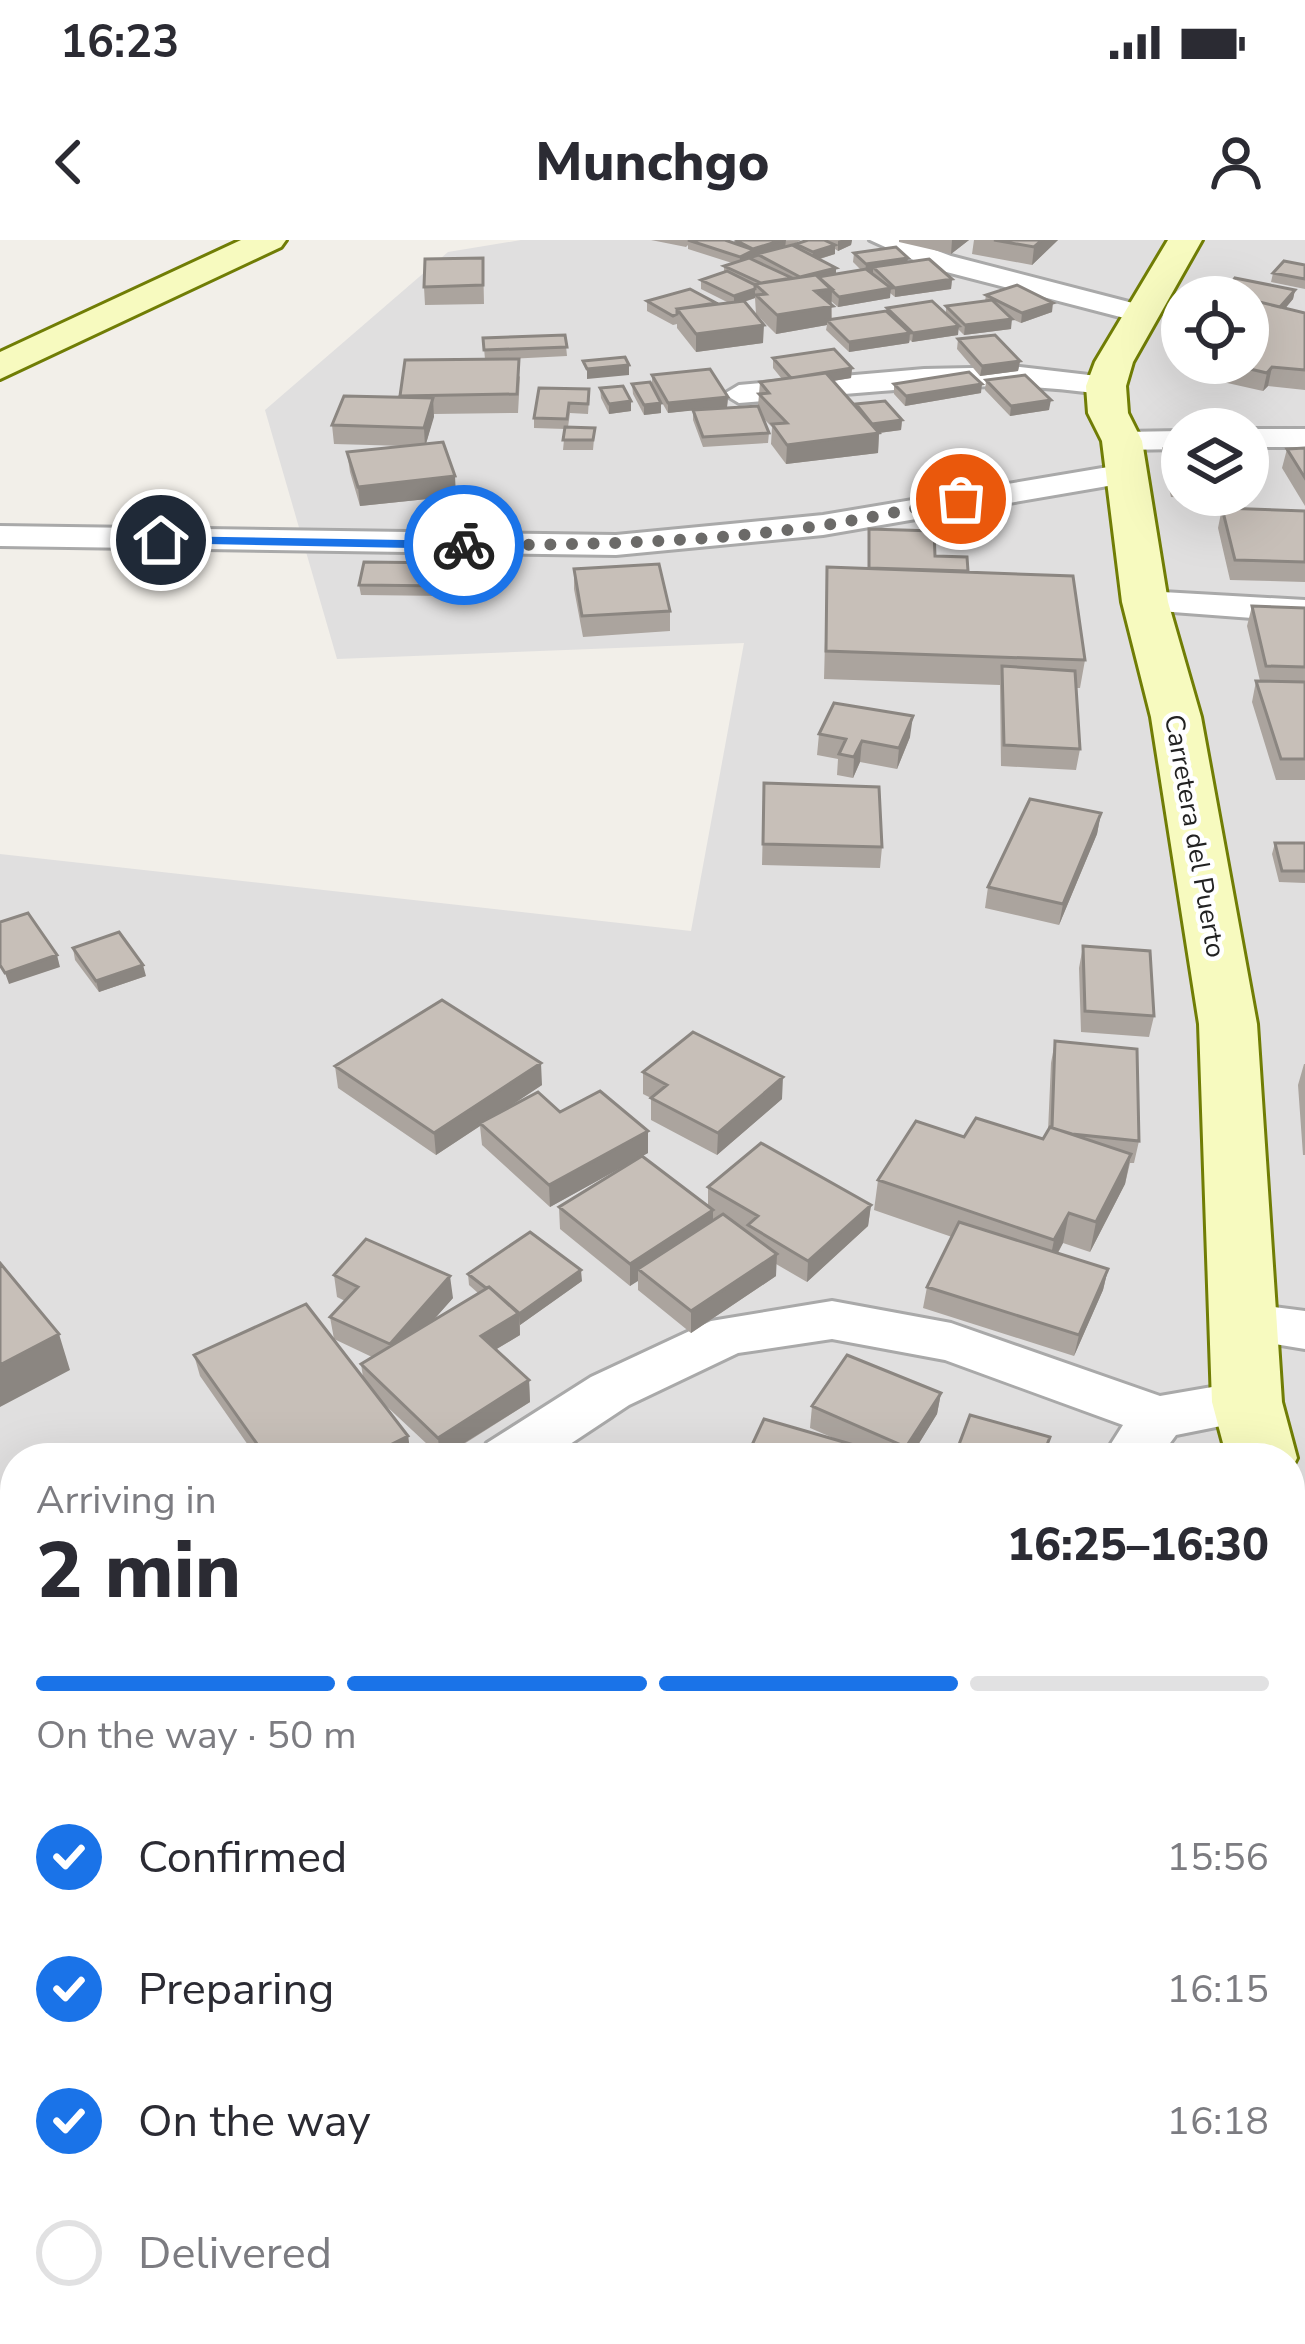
<!DOCTYPE html>
<meta charset="utf-8">
<style>
:root{--surface:#fff;--page:#f7f7f7;--text:#2b2b33;--muted:#7c7c81;--line:#e1e1e2;--accent:#1a73e8}
body{margin:0;font-family:"Nunito Sans",sans-serif;background:var(--page);color:var(--text);height:100vh;display:flex;flex-direction:column;font-size:45px;white-space:nowrap}
*{box-sizing:border-box;margin:0}
p{font-size:39px;color:var(--muted)}
.icon{flex:none;width:66px;height:66px;fill:none;stroke:currentColor;stroke-width:2;stroke-linecap:round;stroke-linejoin:round}
.map{position:relative;flex:1;overflow:hidden}
.side{position:absolute;left:0px;top:1203px;width:1305px;height:903px;display:flex;flex-direction:column;background:var(--surface);border-radius:48px 48px 0 0;box-shadow:0 12px 48px #0002}
.side>*{flex:none}
.fabs{position:absolute;left:1161px;top:36px;display:grid;gap:24px}
.fabs a{display:grid;place-items:center;width:108px;height:108px;border-radius:50%;background:var(--surface);box-shadow:0 12px 48px #0002;font-size:60px}
.pin{position:absolute;display:grid;place-items:center;width:102px;height:102px;color:#fff;margin:-51px;border:6px solid #fff;border-radius:50%;box-shadow:0 3px 12px #0007}
.courier{position:absolute;display:grid;place-items:center;width:120px;height:120px;margin:-60px;border:9px solid #1a73e8;border-radius:50%;background:#fff;color:#222;box-shadow:0 3px 15px #0007}
.overview em{font-style:normal;font-weight:800}
.overview div{display:flex;flex-direction:column-reverse}
.overview{display:flex;align-items:center;justify-content:space-between;height:204px;padding:0 36px}
h1{font-size:78px;font-weight:800;line-height:90px}
.bar{display:grid;grid-template-columns:repeat(4,1fr);gap:18px 12px;align-content:center;height:144px;padding:0 36px}
.bar i{height:15px;border-radius:9px;background:var(--line)}
.bar .on{background:var(--accent)}
.bar p{grid-column:span 4}
ol{padding:0 36px;list-style:none}
li{display:flex;align-items:center;gap:36px;height:132px}
li p{margin-inline-start:auto}
li .icon{padding:12px;border-radius:50%;background:var(--accent);color:#fff;stroke-width:4}
li:last-child{color:var(--muted)}
li i{width:66px;height:66px;border:6px solid var(--line);border-radius:50%}
.status{display:flex;justify-content:space-between;align-items:center;height:84px;padding:0 60px;background:var(--surface);direction:ltr}
.status svg{height:33px;fill:currentColor}
header{display:flex;justify-content:space-between;align-items:center;height:156px;padding:0 36px;background:var(--surface);font-size:54px;font-weight:800}
.map>svg:first-child{display:block}
.residential{fill:#e0dfdf;fill-rule:evenodd}
.lines{fill:none;stroke-linecap:round;stroke-linejoin:round}
.street-casing{stroke:#a9a9a9;stroke-width:6}
.secondary-casing{stroke:#707d05;stroke-width:6}
.street{fill:#fff;fill-rule:evenodd}
.secondary{fill:#f7fabf;fill-rule:evenodd}
.wall{fill:#aba49e}
.shaded-wall{fill:#8b8681}
.building{fill:#c7bfb8;stroke:#8b8681;stroke-width:3}
.route{fill:#1a73e8}
.done{stroke:#6b6a68;stroke-width:12;stroke-dasharray:0 21.6}
.labels{text-anchor:middle;stroke-width:9;stroke-linejoin:round;paint-order:stroke}
.far-street-label{font-size:27px;fill:#222;stroke:#fff}
</style>
<div class="status"><b>16:23</b><svg viewBox="0 0 49 12"><path d="M0 12V9h3v3zM5 12V6h3v6zM10 12V3h3v9zM15 12V0h3v12zM26 1h20v11H26zM47 4h2v5h-2z"/></svg></div>
<header><svg class="icon" aria-label="back" viewBox="0 0 24 24"><path d="M15 5l-7 7 7 7"/></svg>Munchgo<svg class="icon" aria-label="person" viewBox="0 0 24 24"><circle cx="12" cy="8" r="4"/><path d="M4 21q1-7 8-7t8 7"/></svg></header>
<div class="map">
<svg width="1305" height="2104" viewBox="0 0 1305 2104">
<rect width="100%" height="100%" fill="#f2efe9"/>
<path class="residential" d="M521,0h784v2104h-1305v-1490l691,77 53,-288 -407,16 -72,-249 183,-158zM1182,57h66v66h-66zM1182,189h66v66h-66zM15,1218h1275v873h-1275z"/>
<g class="lines">
<defs>
<path id="street" d="M870,0h38l43,16 201,52 4,6 -4,6h-20l-201,-52z
M1020,127l86,10 15,9 -15,9c-122,-20 -244,-1 -367,8l-15,-9 15,-9 185,-16z
M1246,189h59v18h-57z
M1182,191v18l-60,1 -16,-9 16,-9z
M1126,224l16,10 -5,7 -314,54 -207,20 -616,-9v-20l616,9 207,-20z
M1145,351l160,9v22l-172,-13 -6,-7 6,-7z
M832,1061l119,22 209,73 87,-15 19,6 8,15 -8,15 -90,18 -17,23h-57l21,-33 -178,-65 -113,-21 -94,14 -109,52 -80,53h-70l8,-15 104,-66 120,-56z
M1243,1063l62,8v38l-80,-13 -8,-14 8,-14z
M15,1523v62l-15,5v-61z
M796,2091h75l-5,13h-76z"/>
<path id="secondary" d="M241,0h45l-5,7 -281,132v-27z
M1168,0h34l-69,122 -7,24 2,27 14,28 26,161 33,115 56,307 25,378 15,56 -7,14v-14h-63l-15,-56 -13,-378 -48,-307 -29,-115 -20,-161 -14,-28 -2,-27 9,-24z
M1290,1293l15,5v114l-15,-5z"/>
</defs>
<use href="#street" class="street-casing"/>
<use href="#secondary" class="secondary-casing"/>
<use href="#street" class="street"/>
<use href="#secondary" class="secondary"/>
</g>
<path class="wall" d="M651,0h79v2l6,2 1,-3 64,-1 -9,5 4,1v-2l12,-4h44l-1,5 -13,6 -3,-2v5l-15,5 16,9v6l25,-4 -8,-8 1,-9 53,9 45,17 -1,10 -56,8 -5,-4v5l-52,9 -7,-6 1,19 54,-8 1,-4 59,5v-7l39,-5 1,-6 66,17 -31,11 -11,-5 1,11 -47,6 -6,-6v6l-46,7 -2,-2 -1,3 -60,9 -23,-22 1,-5 -51,9 -20,-20 -1,-16 -11,4 19,41 -67,9 -19,-24v-4l-4,1 -26,-14v-10l69,4 13,-2 -28,-14v-9l23,-7v-7l8,-3 -44,-14v-4l-2,2z
M899,0h70l-18,14 -52,-12z
M974,0h84l-26,25 -60,-11z
M483,18l1,46 -59,1 -1,-18z
M1305,25v24l-34,-7 2,-9z
M1295,50l-2,9 -8,9 20,5v77l-37,-4 -5,5 -67,-15 2,-13h50v-66h-25l1,-5z
M565,95l2,21 -59,3 12,18 -2,36 -84,1 -8,30 30,52 -96,10 -10,-34 -3,-20 58,-6 -71,-2 -2,-19 68,-27 5,-38 80,-1 -2,-21z
M958,99l62,22 -2,10 -38,5 -23,-27z
M773,118l79,10 -1,10 -18,3 23,26v-3l46,16 -1,10 -22,3 -1,20 -92,11 -15,-20 1,-17 -9,-9 6,15 -1,10 -65,4 -10,-27v-10l-25,3 -16,-28v-10l76,22 -1,10 31,-1 2,-24 22,-3 -9,-11z
M986,140l63,30 -39,6 -25,-26z
M632,144l29,29 -17,2 -11,-21z
M894,144l87,9 -76,13 -11,-12z
M539,148l50,11 -1,15 -18,-1 -2,14 27,1 -2,22h-30l2,-21 -31,-1v-10z
M600,148l31,13v10l-22,3 -8,-16z
M1305,208v58l-23,-38 5,-19z
M1164,209h18v46h11v3l-22,-1 -9,-38z
M1222,268l83,3v71l-75,-2 -12,-52z
M869,289l66,27 33,16 117,88 -5,28h-4l4,61 -4,21 -75,-4 -1,-81 -176,-6 3,-112 41,2z
M574,329l96,42v20l-87,6 -9,-48z
M450,334l-4,22 -85,-1 -2,-10z
M1252,366l53,2v172h-29l-24,-78 4,-21h4l-13,-55z
M819,494l91,3 -13,32 -37,-7 -7,16 -16,-3 1,-16 -21,-4z
M764,543l118,64 -2,21 -118,-3z
M1101,573l-4,21 -38,91 -74,-17 3,-21z
M1275,603h30v40l-26,-1 -7,-28z
M1083,706l71,70 -5,21 -68,-5 -2,-64z
M73,708l73,28 -47,16 -24,-32z
M1055,801l84,100 -5,22h-4l-5,21 -35,68 -27,-9 -5,10 50,16 -5,21 -29,66 -151,-48 4,-21 25,-50 -78,-27 4,-30 165,-41 5,-8 3,-68z
M1304,824h1v91h-2l-5,-70z
M335,826l207,19 -41,27h59l88,41 -6,3 66,50v-19l163,18 -3,21 -61,56 -31,-18v12l-85,57 -53,-43v-10l-8,6 -70,-57 -1,-22 70,-44 -79,44 -68,-62 -2,-19 -44,29 -98,-67z
M643,832l139,27 -65,56 -66,-35v-22l-8,-4z
M468,1034l114,7 -62,44v10l-25,15 34,30 1,22 -88,56 -59,-55 25,33 3,21 -2,1h-152l-57,-82 -6,-21 169,22 -2,-13 11,-7 -38,-18 -4,-22 15,-16 -8,-4 -3,-22 119,23 -20,22 45,-27 -9,-8z
M941,1153l-4,21 -27,44h-164l99,-15 -35,-15 2,-22z
M0,1578l15,12v185l-15,-19z
M1291,1830h14v112l-15,-81z
M64,2091h188l-11,13h-165z
M659,2091h63l-6,13h-33z
M1275,2091h15l15,13h-30z"/>
<path class="shaded-wall" d="M782,0h4l-1,8 -31,10 -14,8v-9l13,-8z
M841,0h11l-1,5 -13,6v-10z
M952,0h17l-18,14z
M1042,0h16l-26,25 2,-18z
M835,5v9l-23,7 1,-9z
M908,18l-1,10 -34,-1v6l-8,1 1,-10z
M836,28v9l-35,1z
M952,39l-1,10 -56,8v-9z
M891,48l-1,10 -52,9 1,-10z
M755,49v9l-21,7v-9z
M832,49l-1,36 -4,-5v5l-51,9 1,-19 38,-24z
M1295,50l-2,9 -18,22 2,-10z
M1053,63l-1,9 -31,11 1,-10z
M1012,79l-1,10 -47,6 1,-10z
M764,85l-1,18 -67,9v-18z
M959,86l-1,9 -46,7 1,-9z
M910,93l-1,10 -60,9v-10z
M1020,121l-2,10 -38,5 2,-10z
M629,125v10l-42,4v-10z
M1272,127l-4,19 -5,5 4,-18z
M852,128l-1,10 -61,10 1,-10z
M982,144l-1,9 -76,13 1,-10z
M728,157l-1,10 -59,6v-10z
M433,158l1,19 -9,30 -1,-19z
M1051,160l-2,10 -39,6 1,-10z
M631,161v10l-22,3v-10z
M661,163v10l-17,2v-10z
M902,180l-1,10 -30,4 1,-10z
M879,193l-1,20 -92,11 1,-19z
M455,236l1,20 -96,10 -2,-19z
M913,476l-3,21 -13,32 2,-21z
M862,501l-2,21 -7,16 1,-21z
M1101,573l-4,21 -38,91 4,-21z
M57,715l3,12 -51,17 -4,-11z
M143,725l3,11 -47,16 -3,-11z
M541,823l1,22 -106,70 -2,-22z
M783,837l-1,22 -65,56 1,-22z
M648,891v22l-98,54 -1,-22z
M1131,914l-6,30 -35,68 6,-30z
M871,965l-3,21 -61,56 1,-21z
M713,970v22l-75,37v12l-8,5v-22z
M1069,973l-6,30 -15,27 6,-30z
M777,1014l-1,22 -85,57v-22z
M1108,1029l-5,21 -29,66 5,-21z
M581,1030l1,11 -62,44 -1,-11z
M450,1036l3,22 -60,68 -3,-22z
M519,1073l1,22 -37,22 -2,-21z
M59,1094l11,36 -70,37v-42z
M529,1140l1,22 -90,56 -2,-20z
M941,1153l-4,21 -27,44h-5l1,-11z
M408,1196l3,21 -2,1h-45z
M15,1418v37l-15,12v-37z
M233,2091h19l-11,13h-19z
M465,2091h18l-9,13h-18z
M716,2091h6l-6,13h-5z"/>
<path class="building" d="M688,0h37l29,10 -14,7z
M739,0h43l-29,9 -16,-8z
M808,0h16l11,5 -22,7 -17,-8z
M994,0h48l-8,7z
M792,5l44,23 -36,9 -43,-23z
M896,7l12,11 -42,6 -12,-11z
M483,18v27l-59,2 1,-28z
M749,18l43,20 -31,5 -37,-17z
M929,19l23,20 -57,9 -22,-21z
M1284,21l21,4v14l-32,-6z
M866,29l25,19 -52,9 -21,-20z
M727,31l28,14v4l-21,7 -33,-16z
M816,35l16,14 -17,2 18,15 -56,9 -21,-20 10,-1 -11,-10z
M1235,38l60,12 -15,17 -29,-7 -3,3v-6h-11l2,-2 -15,-3z
M1017,45l36,18 -31,10 -36,-18z
M690,49l26,14 -39,6v5l-4,2 -26,-15z
M992,60l20,19 -47,6 -19,-19z
M1251,60l54,13v57l-33,-3 -5,6 -42,-10h23v-60z
M744,61l20,24 -68,9 -19,-25z
M932,61l27,25 -46,7 -26,-25z
M886,71l24,22 -61,9 -22,-22z
M565,95l2,12 -83,3 -1,-12z
M995,95l25,26 -38,5 -24,-27z
M834,109l18,19 -61,10 -18,-20z
M625,117l4,8 -42,4 -4,-8z
M519,119l-2,35 -117,2 5,-36z
M710,129l18,28 -60,6 -16,-28z
M969,132l13,12 -76,12 -12,-12z
M826,133l53,60 -92,12 -15,-21 15,-1 -28,-29 10,-1 -9,-11z
M1025,135l26,25 -40,6 -25,-26z
M650,142l11,21 -17,2 -12,-21z
M623,146l8,15 -22,3 -9,-16z
M539,148l50,1 -1,15 -19,-1 -2,16 -33,-1z
M344,156l89,2 -9,30 -92,-3z
M885,161l17,19 -30,4 -16,-20z
M758,166l11,27 -66,4 -10,-27z
M565,187l30,1 -2,12h-30z
M443,202l12,34 -97,11 -11,-35z
M1305,208v30l-18,-29z
M1164,209h18v38h-9z
M1222,268l83,3v51l-70,-2z
M869,289l65,2 1,25 32,1 1,14 -99,-3z
M364,322l85,1 -4,23 -86,-1z
M659,324l11,47 -88,5 -8,-47z
M827,327l246,9 12,84 -259,-9z
M1252,366l53,2v59l-39,-1z
M1002,426l73,5 5,78 -76,-4z
M1256,441l49,1v77h-24z
M834,463l79,13 -14,32 -37,-7 -8,16 -15,-3 7,-15 -27,-5z
M764,543l115,4 3,60 -119,-3z
M1030,559l71,14 -38,91 -75,-17z
M1275,603h30v28h-23z
M28,673l29,42 -52,18 -5,-8v-43z
M119,692l24,33 -47,16 -23,-33z
M1083,706l67,5 4,65 -69,-5z
M442,760l99,63 -107,70 -99,-67z
M693,792l90,45 -65,56 -67,-35 16,-13 -24,-13z
M1055,801l82,8 2,92 -67,-7 -20,-6z
M600,851l48,40 -99,54 -69,-62 58,-31 22,20z
M976,878l67,21 7,-12 81,27 -35,68 -27,-9 -15,27 -176,-60 38,-59 48,16z
M761,903l110,62 -63,56 -60,-36 10,-9 -50,-29z
M642,916l71,54 -83,54 -71,-57z
M723,974l54,40 -86,57 -53,-42z
M959,982l149,47 -29,66 -152,-48z
M530,992l51,38 -62,44 -30,-27 -3,1 -18,-14z
M366,999l84,37 -60,68 -60,-27 28,-30 -24,-12z
M0,1023l59,71 -59,31z
M489,1047l30,26 -38,23 48,44 -91,58 -77,-74z
M306,1064l102,132 -44,22h-97l-73,-103z
M847,1115l94,38 -35,54 -94,-41z
M970,1175l80,22 -8,21h-88z
M764,1179l128,37 -1,2h-145z
M15,1271v147l-15,12v-147z
M3,1576l12,14v65l-15,12v-89z
M15,1657v111l-15,-19v-80z
M1291,1830h14v75z
M15,1872v130l-15,-21v-97z
M1290,1970l15,3v131h-19l-1,-13h5z
M68,2091h165l-11,13h-140z
M319,2091h146l-9,13h-146z
M686,2091h30l-5,13z
M873,2091h103l-4,13h-103z
M1000,2091h26l29,13h-59z"/>
<path class="route" d="M161,296l303,5 6,4 -6,4 -307,-6z"/>
<g class="lines">
<path class="done" d="M464,305c120,0 241,-2 361,-20 45,-7 91,-17 136,-26"/>
</g>
<g class="labels">
<g class="far-street-label">
<text transform="translate(1195 596) rotate(80)" y="9">Carretera del Puerto</text>
</g>
</g>
</svg>
<div class="fabs">
<a><svg class="icon" aria-label="locate" viewBox="0 0 24 24"><circle cx="12" cy="12" r="6"/><path d="M12 2v4M12 18v4M2 12h4M18 12h4"/></svg></a>
<a><svg class="icon" aria-label="layers" viewBox="0 0 24 24"><path d="M12 4l9 5-9 5-9-5zM3 14l9 5 9-5"/></svg></a>
</div>
<div class="pin" style="left:961px;top:259px;background:#ea580c"><svg class="icon" aria-label="bag" viewBox="0 0 24 24"><path d="M5 8h14l-1 12H6zM9 8a3 3 0 0 1 6 0"/></svg></div>
<div class="pin" style="left:161px;top:300px;background:#1f2937"><svg class="icon" aria-label="home" viewBox="0 0 24 24"><path d="M3 11l9-7 9 7M6 9v11h12V9"/></svg></div>
<div class="courier" style="left:464px;top:305px"><svg class="icon" aria-label="bike" viewBox="0 0 24 24"><circle cx="6" cy="16" r="4"/><circle cx="18" cy="16" r="4"/><path d="M6 16l4-8h5l3 8M10 8l3 8H6M13 5h3"/></svg></div>
<section class="side">
<div class="overview"><div><h1>2 min</h1><p>Arriving in</p></div><em>16:25–16:30</em></div>
<div class="bar"><i class="on"></i><i class="on"></i><i class="on"></i><i></i><p>On the way · 50 m</p></div>
<ol>
<li><svg class="icon" aria-label="check" viewBox="0 0 24 24"><path d="M5 12l5 5 9-10"/></svg>Confirmed<p>15:56</p></li>
<li><svg class="icon" aria-label="check" viewBox="0 0 24 24"><path d="M5 12l5 5 9-10"/></svg>Preparing<p>16:15</p></li>
<li><svg class="icon" aria-label="check" viewBox="0 0 24 24"><path d="M5 12l5 5 9-10"/></svg>On the way<p>16:18</p></li>
<li><i></i>Delivered</li>
</ol>
</section>
</div>
